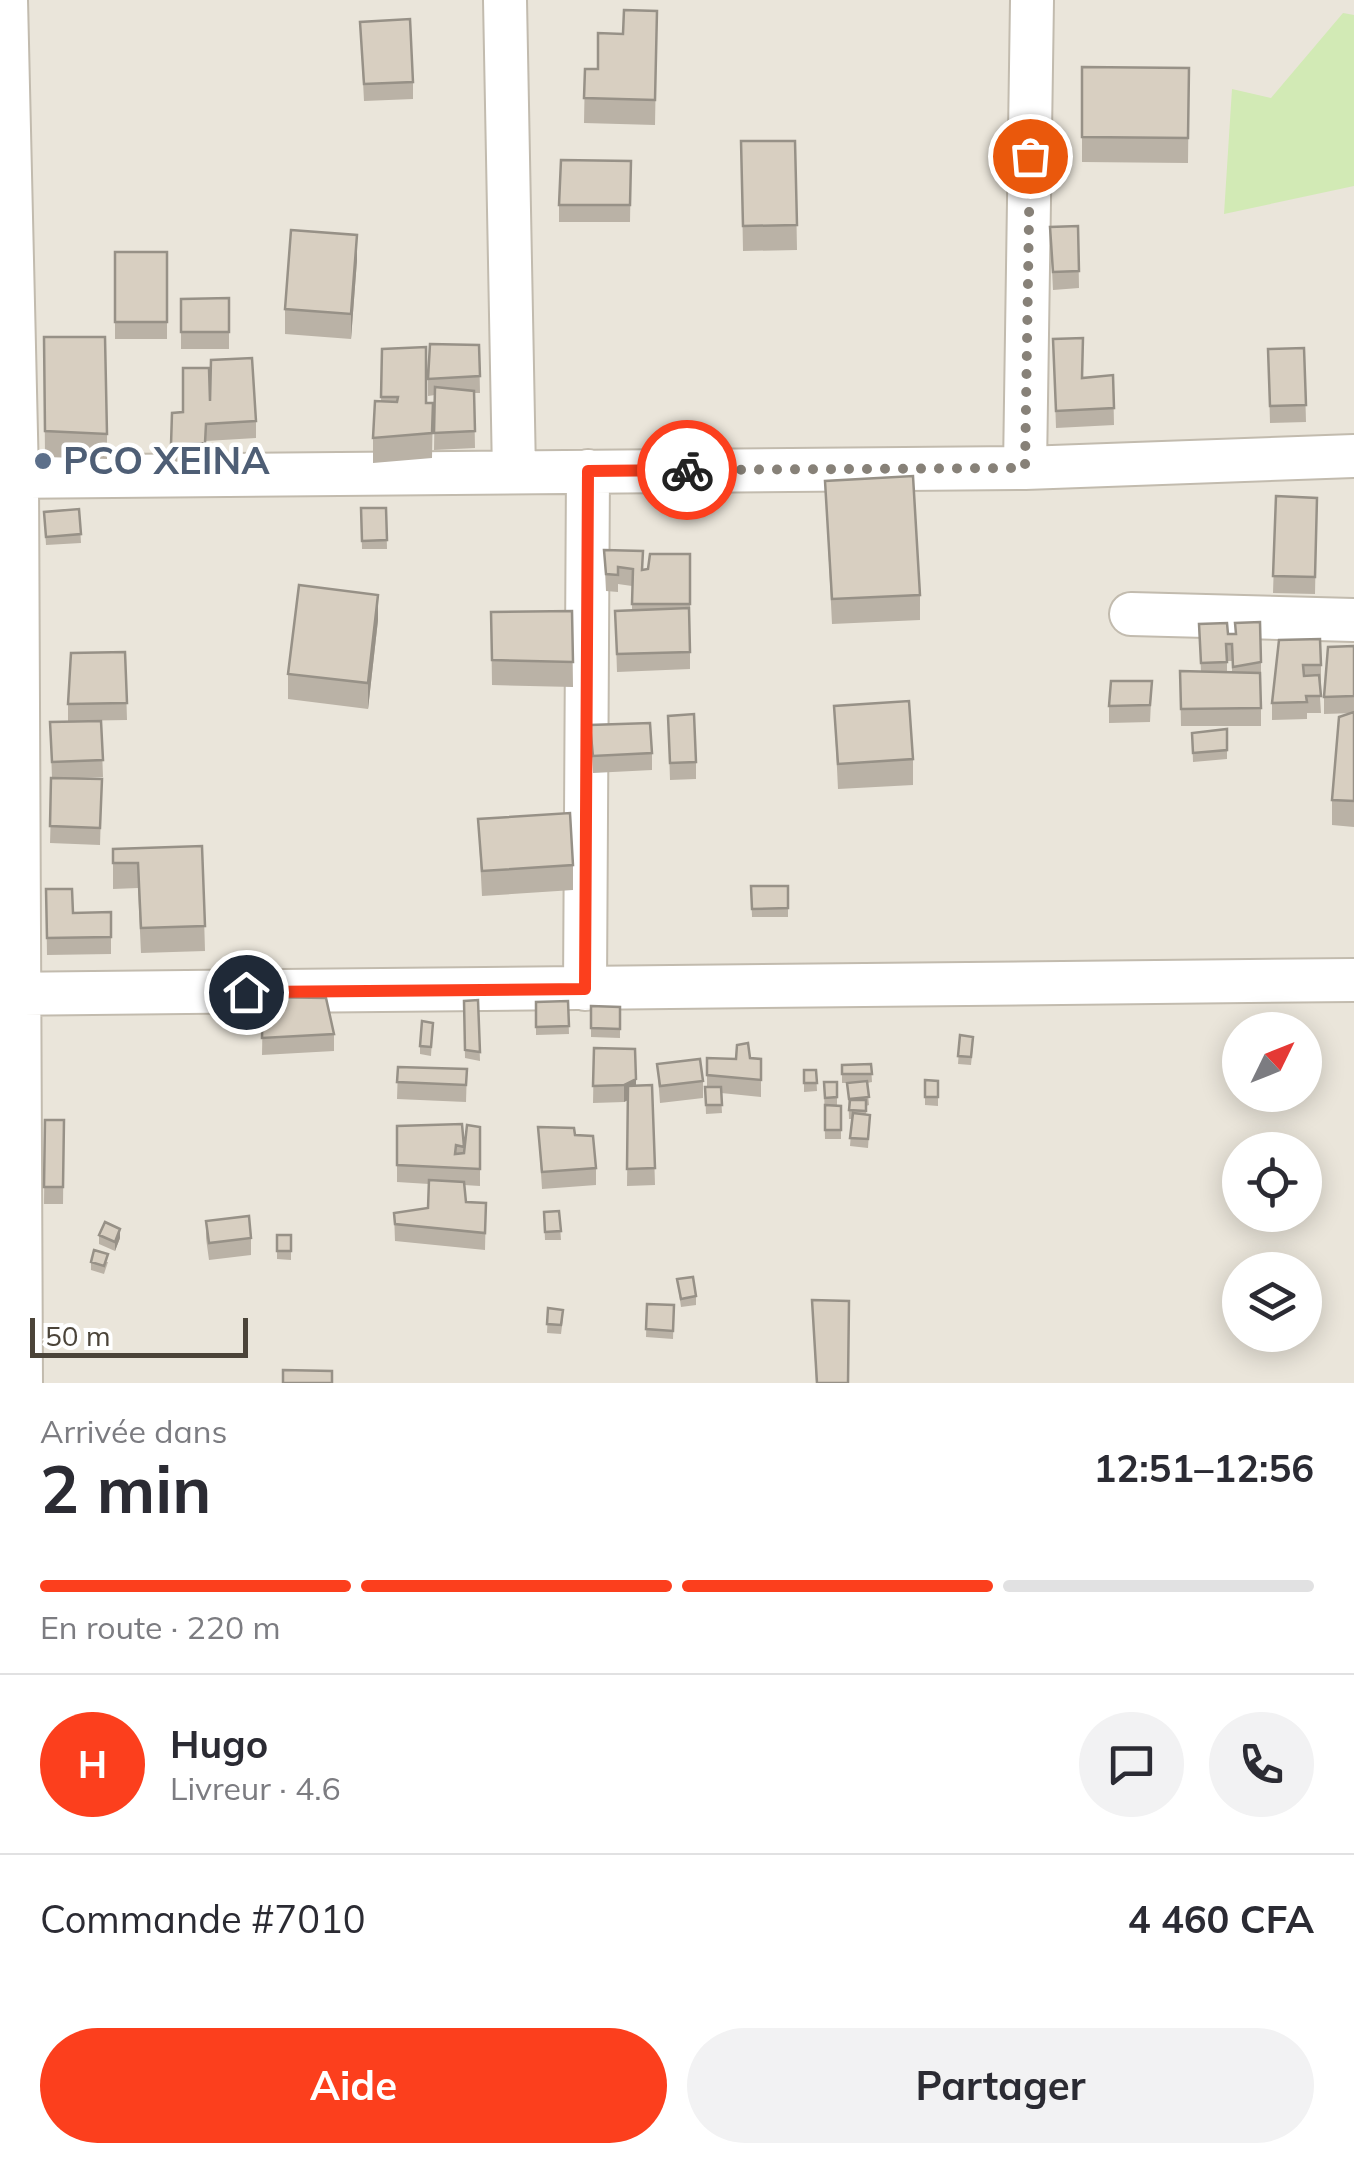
<!DOCTYPE html>
<html lang="fr">
<meta charset="utf-8">
<style>
:root{--surface:#fff;--page:#f2f2f3;--text:#2b2b33;--muted:#7c7c81;--line:#e1e1e2;--accent:#fc3f1d}
body{margin:0;font-family:Mulish,sans-serif;background:var(--page);color:var(--text);height:100vh;display:flex;flex-direction:column;font-size:38px;white-space:nowrap}
*{box-sizing:border-box;margin:0}
p{font-size:32px;color:var(--muted)}
.icon{flex:none;width:55px;height:55px;fill:none;stroke:currentColor;stroke-width:2;stroke-linecap:round;stroke-linejoin:round}
.map{position:relative;height:1383px;overflow:hidden}
.details{display:flex;flex-direction:column;background:var(--surface);flex:1}
.details>*{flex:none}
.needle{width:65px;rotate:47deg}
.controls{position:absolute;left:1222px;top:1012px;display:grid;gap:20px}
.controls a{display:grid;place-items:center;width:100px;height:100px;border-radius:50%;background:var(--surface);box-shadow:0 5px 25px #0003;font-size:50px}
.scale{position:absolute;left:30px;bottom:25px;width:218px;box-sizing:border-box;padding-left:10px;border:5px solid #4b4439;border-top:0;font-size:28px;line-height:35px;white-space:nowrap;color:#4b4439;-webkit-text-stroke:8px #fff;paint-order:stroke}
.pin{position:absolute;display:grid;place-items:center;width:85px;height:85px;color:#fff;margin:-42px;border:5px solid #fff;border-radius:50%;box-shadow:0 2px 10px #0007}
.courier{position:absolute;display:grid;place-items:center;width:100px;height:100px;margin:-50px;border:8px solid #fc3f1d;border-radius:50%;background:#fff;color:#222;box-shadow:0 2px 12px #0007}
.head em{font-style:normal;font-weight:700}
.head div{display:flex;flex-direction:column-reverse}
.head{display:flex;align-items:center;justify-content:space-between;height:170px;padding:0 40px}
h1{font-size:65px;font-weight:700;line-height:75px}
.bar{display:grid;grid-template-columns:repeat(4,1fr);gap:15px 10px;align-content:center;height:120px;padding:0 40px}
.bar i{height:12px;border-radius:8px;background:var(--line)}
.bar .current{background:var(--accent)}
.bar p{grid-column:span 4}
.line{display:flex;align-items:center;gap:25px;padding:0 40px;border-top:2px solid var(--line)}
.line div{flex:1}
.round{display:grid;place-items:center;flex:none;width:105px;height:105px;border-radius:52px;background:var(--page)}
.button{display:flex;gap:20px;margin-top:auto;padding:20px 40px}
.button a{flex:1;height:115px;border-radius:60px;background:var(--accent);color:#fff;font-size:40px;font-weight:700;line-height:115px;text-align:center}
.button a+a{background:var(--page);color:var(--text)}
.map>svg:first-child{display:block}
.residential{fill:#eae5da;fill-rule:evenodd}
.green{fill:#d2eab5}
.lines{fill:none;stroke-linecap:round;stroke-linejoin:round}
.minor-casing{stroke:#c2bbae;stroke-width:46}
.minor{stroke:#fff;stroke-width:42}
.wall{fill:#bab2a6;fill-rule:evenodd}
.shaded-wall{fill:#979187}
.building{fill:#d8cfc1;stroke:#979187;stroke-width:2.5}
.done{stroke:#878178;stroke-width:10;stroke-dasharray:0 18}
.route{stroke:#fc3f1d;stroke-width:12}
.service-dot{fill:#5c6f8a;stroke:#fff;stroke-width:4}
.labels{text-anchor:middle;stroke-width:9;stroke-linejoin:round;paint-order:stroke}
.service-label{font-size:38px;font-weight:bold;fill:#4e5e75;stroke:#fff;text-anchor:start}
</style>
<div class="map">
<svg width="1354" height="1383" viewBox="0 0 1354 1383">
<rect width="100%" height="100%" fill="#f6f3ec"/>
<path class="residential" d="M0,0h1354v1383h-1354zM1240,1030h65v65h-65zM1240,1150h65v65h-65zM1240,1270h65v65h-65z"/>
<path class="green" d="M1343,13l11,2v171l-130,28 8,-125 39,9z"/>
<g class="lines">
<defs>
<path id="minor" d="M6,0l11,477 4,906
M505,0l9,472
M1025,468l7,-468
M0,477l1025,-9 329,-12
M1131,614l223,6
M585,989l3,-518
M0,994l1354,-14"/>
</defs>
<use href="#minor" class="minor-casing"/>
<use href="#minor" class="minor"/>
</g>
<path class="wall" d="M657,11l-2,114 -71,-2 1,-54h13l25,-35z
M360,22l53,60v17l-49,2z
M1082,67l107,1 -1,95 -106,-1z
M741,141h54l2,109 -54,1z
M631,161l-1,61h-71v-17z
M1078,226l1,62 -26,2 -3,-63z
M115,252h52v87h-52z
M357,260l-6,79 -66,-5v-25z
M229,298v51h-48v-50z
M44,337l63,97v25l-62,-2z
M1053,339l29,39 31,-3 1,50 -58,3z
M479,345l1,48h-6l1,55 -41,2 1,-55 -7,1v-17z
M1304,348l2,74 -36,1 -2,-74z
M382,349l44,54h7l-1,55 -59,5v-25l8,-37z
M210,401l46,20v17l-50,3 -1,19 -34,2 1,-49 11,-1z
M825,481l95,114v25l-88,4z
M1276,496l41,2 -2,96 -42,-1z
M361,508h25l1,41h-25z
M79,509l2,34 -35,2 -2,-33z
M604,550l39,20 47,-16v115l-73,3 -2,-61 17,-1v-24l-14,-2v8l-12,-1z
M572,611l1,76 -81,-2 -1,-73z
M378,620l-10,89 -80,-10v-25z
M1235,623l26,39v64h-80l-1,-55 21,1 -2,-48 29,10h7zM1227,661h5v12l-5,-1z
M1279,640l42,25v17h-2l2,31h-14v6l-35,1v-17z
M1354,646v181l-22,-2v-25l22,-87 -30,1v-17z
M125,652l2,68 -59,1v-17z
M1152,681l-2,41 -41,1v-17z
M834,706l79,53v26l-75,4z
M668,716l28,46v17l-26,1z
M101,721l2,56 -26,1 25,1 -2,66 -50,-2 2,-65 -2,-56z
M590,725l62,28v17l-59,3z
M1227,729v30l-34,3 -1,-29z
M478,819l95,46v25l-91,6z
M202,846l3,105 -64,2 -3,-65 -25,1v-40z
M751,886h37v31h-36z
M46,889l27,24 38,-1v42l-64,1z
M263,997l71,37v17l-72,4z
M478,1000l2,61 -15,-3 -1,-57z
M568,1001l1,33 -33,1v-33z
M591,1006l29,1v31l-29,-1z
M433,1023l-2,33 -11,-2v-8z
M960,1035l13,10 -2,20 -13,-1z
M594,1048l42,38 16,-1 3,100 -28,1 1,-86 -4,2 -31,1z
M707,1058l54,1v38l-40,-4 1,20 -16,1 -1,-27h2z
M657,1064l46,17v17l-43,5z
M871,1064l1,18 -5,1 2,22 -3,1v9h4l-2,33 -18,-2 2,-27h-3l-1,-36h-6v-18z
M398,1067l69,2 -1,33 -69,-3z
M804,1070h12l1,21 -13,1z
M925,1080l13,1v25l-13,-1z
M824,1082h13v24h4v33h-16z
M45,1120h19l-1,84h-19z
M462,1124l2,29 16,-26v59l-16,-1 2,17 20,1 -1,47 -90,-9 -1,-28 34,-5 1,-24 -32,-2v-56z
M538,1127l37,8 21,33v17l-54,4z
M559,1211l2,29h-16l-1,-28z
M206,1221l45,17v17l-42,5 -3,-22z
M99,1235l21,3 -5,13 -16,-7z
M277,1235h14v25l-14,-1z
M91,1262h17l-4,12 -13,-4z
M677,1279l19,17v9l-15,2z
M812,1300l36,83h-32z
M647,1304l27,1 -1,34 -27,-2z
M548,1308l15,10 -2,16 -14,-1z"/>
<path class="shaded-wall" d="M357,235v25l-6,79v-25z
M378,595v25l-10,89v-26z
M636,1079v17l-12,6v-17z
M120,1229v9l-5,13v-9z"/>
<path class="building" d="M624,10l33,1 -2,89 -71,-2 1,-29h13v-36l25,1z
M410,19l3,63 -49,2 -4,-62z
M1082,67l107,1 -1,70 -106,-1z
M741,141h54l2,84 -54,1z
M561,160l70,1 -1,44h-71z
M1078,226l1,45 -26,1 -3,-45z
M291,230l66,5 -6,79 -66,-5z
M115,252h52v70h-52z
M229,298v34h-48v-33z
M44,337h61l2,97 -62,-3z
M1083,338l-1,40 31,-3 1,33 -58,3 -3,-72z
M430,344l49,1 1,31 -52,3z
M426,347v56h7l-1,30 -59,5 2,-37 22,1 1,-5h-17l1,-48z
M1304,348l2,57 -36,1 -2,-57z
M252,358l4,63 -50,3 -1,19 -34,2 1,-32 11,-1v-44h26l1,33 1,-41z
M435,387l39,4 1,40 -41,2z
M913,476l7,119 -88,4 -7,-118z
M1276,496l41,2 -2,79 -42,-1z
M361,508h25l1,32 -25,1z
M79,509l2,25 -35,3 -2,-25z
M604,550l39,1 -1,19 6,-1 2,-15h40v50h-58l1,-35 -15,-2v8l-12,-1z
M299,585l79,10 -10,88 -80,-9z
M689,608l1,44 -73,2 -2,-43z
M572,611l1,51 -81,-2 -1,-48z
M1260,622l1,40 -28,5 -1,-23h-6l1,18 -26,1 -2,-39 28,-1 1,11h8l-1,-11z
M1320,639l1,26h-18l1,11 15,-1 2,21h-15l1,6 -35,1 7,-63z
M1354,646v50l-30,1 4,-50z
M125,652l2,51 -59,1 3,-51z
M1180,671l80,2 1,35 -80,1z
M1111,681h41l-2,24 -41,1z
M909,701l4,58 -75,5 -4,-58z
M1354,712v89l-22,-1 7,-83z
M694,714l2,48 -26,1 -2,-47z
M101,721l2,39 -51,2 -2,-40z
M650,723l2,30 -59,3 -3,-31z
M1227,729v21l-34,3 -1,-20z
M51,778l51,1 -2,49 -50,-2z
M570,813l3,52 -91,6 -4,-52z
M202,846l3,80 -64,2 -3,-65h-25v-14z
M751,886h37v22l-36,1z
M46,889h26l1,24 38,-1v25l-64,1z
M263,997l63,1 8,36 -72,4z
M478,1000l2,52 -15,-2 -1,-49z
M568,1001l1,25 -33,1v-25z
M591,1006l29,1v22l-29,-1z
M422,1021l11,2 -2,24 -11,-1z
M960,1035l13,2 -2,20 -13,-1z
M748,1043l2,15 11,1v21l-54,-5v-17l29,1 1,-14z
M594,1048l41,1 1,30 -12,6 -31,1z
M700,1059l3,22 -43,5 -3,-22z
M871,1064l1,10h-30v-9z
M398,1067l69,2 -1,16 -69,-3z
M804,1070h12l1,13h-13z
M925,1080l13,1v16h-13z
M867,1081l2,16 -20,2 -2,-16z
M824,1082h13v15l-12,1z
M652,1085l3,83 -28,1 1,-83z
M705,1087h16l1,18h-16z
M850,1100h16v11l-17,-1z
M825,1105l16,1v24h-16z
M853,1113l17,2 -2,24 -18,-1z
M45,1120h19l-1,67h-19z
M462,1124l2,23 -8,-2 -1,9 9,-1 3,-28 13,2v42l-83,-4v-39z
M538,1127l36,1 1,7 18,1 3,32 -54,4z
M429,1180l35,2 2,20 20,1 -1,30 -90,-9 -1,-11 34,-5z
M559,1211l2,20 -16,1 -1,-20z
M249,1216l2,22 -42,5 -3,-22z
M105,1222l15,7 -5,13 -16,-7z
M277,1235h14v16h-14z
M94,1250l14,4 -4,12 -13,-4z
M693,1277l3,19 -15,3 -4,-20z
M812,1300l37,1 -1,82h-31z
M647,1304l27,1 -1,26 -27,-2z
M548,1308l15,2 -2,15 -14,-1z
M283,1370l49,1v12h-49z"/>
<g class="lines">
<path class="done" d="M687,470l338,-2 5,-312"/>
<path class="route" d="M246,992l339,-3 3,-518 99,-1"/>
</g>
<circle class="service-dot" cx="43" cy="461" r="10"/>
<g class="labels">
<g class="service-label">
<text x="63" y="474">PCO XEINA</text>
</g>
</g>
</svg>
<div class="controls">
<a><svg class="needle" viewBox="-14 -14 28 28"><path d="M0-13l5 13h-10z" fill="#e53935"/><path d="M0 13l5-13h-10z" fill="#7c7c81"/></svg></a>
<a><svg class="icon" aria-label="locate" viewBox="0 0 24 24"><circle cx="12" cy="12" r="6"/><path d="M12 2v4M12 18v4M2 12h4M18 12h4"/></svg></a>
<a><svg class="icon" aria-label="layers" viewBox="0 0 24 24"><path d="M12 4l9 5-9 5-9-5zM3 14l9 5 9-5"/></svg></a>
</div>
<div class="scale">50 m</div>
<div class="pin" style="left:1030px;top:156px;background:#ea580c"><svg class="icon" aria-label="bag" viewBox="0 0 24 24"><path d="M5 8h14l-1 12H6zM9 8a3 3 0 0 1 6 0"/></svg></div>
<div class="pin" style="left:246px;top:992px;background:#1f2937"><svg class="icon" aria-label="home" viewBox="0 0 24 24"><path d="M3 11l9-7 9 7M6 9v11h12V9"/></svg></div>
<div class="courier" style="left:687px;top:470px"><svg class="icon" aria-label="bike" viewBox="0 0 24 24"><circle cx="6" cy="16" r="4"/><circle cx="18" cy="16" r="4"/><path d="M6 16l4-8h5l3 8M10 8l3 8H6M13 5h3"/></svg></div>
</div>
<section class="details">
<div class="head"><div><h1>2 min</h1><p>Arrivée dans</p></div><em>12:51–12:56</em></div>
<div class="bar"><i class="current"></i><i class="current"></i><i class="current"></i><i></i><p>En route · 220 m</p></div>
<div class="line" style="height:180px"><b class="round" style="background:var(--accent);color:#fff">H</b><div><b>Hugo</b><p>Livreur · 4.6</p></div><a class="round"><svg class="icon" aria-label="chat" viewBox="0 0 24 24"><path d="M4 5h16v11H9l-5 4z"/></svg></a><a class="round"><svg class="icon" aria-label="phone" viewBox="0 0 24 24"><path d="M5 4h4l2 5-3 2q2 4 5 5l2-3 5 2v4C11 20 4 13 5 4z"/></svg></a></div>
<div class="line" style="height:130px"><div>Commande #7010</div><b>4 460 CFA</b></div>
<div class="button"><a>Aide</a><a>Partager</a></div>
</section>
